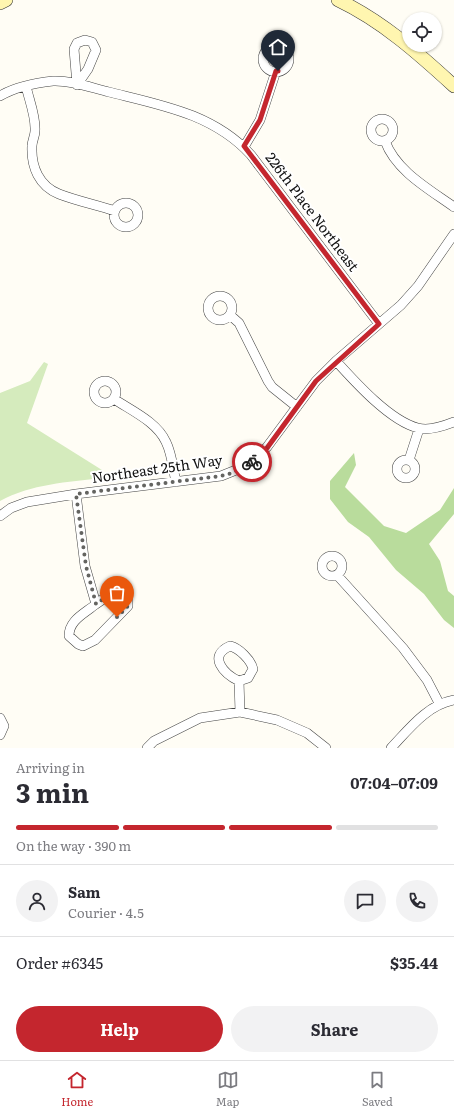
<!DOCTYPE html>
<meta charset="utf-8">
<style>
:root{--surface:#fff;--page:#f2f2f3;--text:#2b2b33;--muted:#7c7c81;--line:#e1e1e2;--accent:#c4262e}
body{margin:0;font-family:Literata,serif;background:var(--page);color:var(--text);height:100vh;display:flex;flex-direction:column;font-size:15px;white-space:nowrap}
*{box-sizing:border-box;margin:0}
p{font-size:13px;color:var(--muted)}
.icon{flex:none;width:22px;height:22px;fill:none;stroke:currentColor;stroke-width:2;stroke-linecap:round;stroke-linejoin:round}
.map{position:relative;height:748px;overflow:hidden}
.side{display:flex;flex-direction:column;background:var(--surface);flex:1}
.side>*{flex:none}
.buttons{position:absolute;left:402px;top:12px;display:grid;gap:8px}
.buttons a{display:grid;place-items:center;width:40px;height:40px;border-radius:50%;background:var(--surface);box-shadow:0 1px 3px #0004;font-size:20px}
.pin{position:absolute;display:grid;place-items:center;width:34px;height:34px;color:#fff;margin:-41px -17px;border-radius:50% 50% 50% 0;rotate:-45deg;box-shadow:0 0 4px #0007}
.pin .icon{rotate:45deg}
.courier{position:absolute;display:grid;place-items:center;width:40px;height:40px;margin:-20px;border:3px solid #c4262e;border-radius:50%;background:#fff;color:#222;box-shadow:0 1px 5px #0007}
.overview em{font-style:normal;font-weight:700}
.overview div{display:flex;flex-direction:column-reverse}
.overview{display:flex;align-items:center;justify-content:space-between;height:68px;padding:0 16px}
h1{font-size:26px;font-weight:700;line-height:30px}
.bar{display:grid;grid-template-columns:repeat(4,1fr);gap:6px 4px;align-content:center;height:48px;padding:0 16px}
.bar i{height:5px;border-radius:3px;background:var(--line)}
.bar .current{background:var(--accent)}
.bar p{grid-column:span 4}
.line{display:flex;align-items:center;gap:10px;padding:0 16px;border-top:1px solid var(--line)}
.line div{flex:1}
.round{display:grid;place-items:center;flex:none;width:42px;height:42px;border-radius:21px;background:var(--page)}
.cta{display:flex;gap:8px;margin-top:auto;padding:8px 16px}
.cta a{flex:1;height:46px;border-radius:24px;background:var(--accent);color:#fff;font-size:16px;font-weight:700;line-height:46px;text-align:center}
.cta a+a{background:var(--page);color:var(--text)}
.dock{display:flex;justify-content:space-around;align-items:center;height:56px;border-top:1px solid var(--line);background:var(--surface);font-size:11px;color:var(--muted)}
.dock a{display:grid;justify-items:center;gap:2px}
.dock .current{color:var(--accent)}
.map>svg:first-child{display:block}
.green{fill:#d5ebbd}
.forest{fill:#b9dc9c}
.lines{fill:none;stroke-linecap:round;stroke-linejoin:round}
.street-casing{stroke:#444;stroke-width:10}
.secondary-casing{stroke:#333;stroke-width:14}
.street{stroke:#fff;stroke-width:9}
.secondary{stroke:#fff6b0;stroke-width:13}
.done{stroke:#646461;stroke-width:4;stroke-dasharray:0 7.2}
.route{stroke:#c4262e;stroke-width:5}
.labels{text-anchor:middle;stroke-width:4;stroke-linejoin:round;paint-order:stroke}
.street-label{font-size:14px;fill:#111;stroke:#fff}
</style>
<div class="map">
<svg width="454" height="748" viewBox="0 0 454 748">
<rect width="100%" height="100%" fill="#fffdf5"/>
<path class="green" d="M44,362l4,2 -21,59 75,47v8c-34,4 -71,6 -102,23v-108l30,-12z"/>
<path class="forest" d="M354,453l2,12 -11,22 39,39 22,7 34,-23 14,-22v26l-25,30 11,17 8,30 6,5v32l-10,-8 -20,-26 -28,-24 -27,-33 -21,-15 -18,-23v-18z"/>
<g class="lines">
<defs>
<path id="street" d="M85,40l7,2 4,8 -8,19 -11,16 -3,-36 3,-6z
M263 59a13 13 0 1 1 26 0a13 13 0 1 1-26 0Z
M26,86c3,14 10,30 9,45 0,5 -3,10 -3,15 -1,21 7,40 27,48 18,7 38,11 56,17
M0,96c15,-9 35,-13 53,-15 18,-1 39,7 56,11 52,13 105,22 142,63l128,169
M371 130a11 11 0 1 1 22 0a11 11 0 1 1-22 0Z
M385,141c11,30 44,48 69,66
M244,147l16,-27 16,-49
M114 215a12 12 0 1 1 24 0a12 12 0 1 1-24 0Z
M208 308a12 12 0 1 1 24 0a12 12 0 1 1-24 0Z
M230,315l9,8 29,58 4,6 25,20
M336,361c19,21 54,60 82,67 11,3 26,-2 36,-6
M94 392a11 11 0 1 1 22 0a11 11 0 1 1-22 0Z
M114,399c18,12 43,23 52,43 6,12 7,27 10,40
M397 469a9 9 0 1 1 18 0a9 9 0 1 1-18 0Z
M409,460l10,-31
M76,494l9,72 11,38c-12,10 -27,16 -27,32l9,8 5,2 12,-6 33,-34v-11l-4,-4h-9l-19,13
M0,516l11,-8 16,-6 49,-8 145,-18 25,-10 21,-19 49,-66 20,-20 65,-56 17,-19 36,-52
M322 566a10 10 0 1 1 20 0a10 10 0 1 1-20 0Z
M337,575l66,73 24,32 12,23
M239,681c-15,-7 -32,-25 -9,-35 9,2 21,14 23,23l-5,9 -9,3 1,31
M0,718l4,8 -4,9
M147,748l7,-7 46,-23 40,-6 37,8 30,13 19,15
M391,748c18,-19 36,-43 63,-48"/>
<path id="secondary" d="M338,0c44,21 80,53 116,86
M0,3l6,-3"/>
</defs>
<use href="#street" class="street-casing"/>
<use href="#secondary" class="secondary-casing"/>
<use href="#street" class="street"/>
<use href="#secondary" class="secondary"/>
</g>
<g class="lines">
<path class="done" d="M117,617l11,-11v-11l-4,-4h-9l-19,13 -10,-38 -10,-72 145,-18 11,-3 20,-11"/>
<path class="route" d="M252,462l15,-14 49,-67 63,-57 -135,-178 16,-26 16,-49h2"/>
</g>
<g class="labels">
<g class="street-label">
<text transform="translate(312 212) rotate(53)" y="5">226th Place Northeast</text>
<text transform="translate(157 469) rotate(-8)" y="5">Northeast 25th Way</text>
</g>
</g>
</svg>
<div class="buttons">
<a><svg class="icon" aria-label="locate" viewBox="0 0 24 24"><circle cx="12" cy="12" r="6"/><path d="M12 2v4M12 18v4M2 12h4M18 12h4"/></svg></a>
</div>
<div class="pin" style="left:117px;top:617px;background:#ea580c"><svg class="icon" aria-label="bag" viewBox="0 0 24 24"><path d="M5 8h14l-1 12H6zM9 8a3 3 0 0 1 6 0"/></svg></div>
<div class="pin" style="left:278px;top:71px;background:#1f2937"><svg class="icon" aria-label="home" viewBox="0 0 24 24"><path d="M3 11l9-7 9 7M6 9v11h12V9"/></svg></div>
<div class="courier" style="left:252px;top:462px"><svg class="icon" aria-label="bike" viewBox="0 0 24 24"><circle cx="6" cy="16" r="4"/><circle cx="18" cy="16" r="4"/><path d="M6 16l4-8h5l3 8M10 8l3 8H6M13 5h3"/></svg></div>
</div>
<section class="side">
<div class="overview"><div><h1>3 min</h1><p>Arriving in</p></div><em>07:04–07:09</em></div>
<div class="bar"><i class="current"></i><i class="current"></i><i class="current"></i><i></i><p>On the way · 390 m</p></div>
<div class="line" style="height:72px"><a class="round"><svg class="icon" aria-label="person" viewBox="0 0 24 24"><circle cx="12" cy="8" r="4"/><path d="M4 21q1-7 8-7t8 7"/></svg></a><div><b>Sam</b><p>Courier · 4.5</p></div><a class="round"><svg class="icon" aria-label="chat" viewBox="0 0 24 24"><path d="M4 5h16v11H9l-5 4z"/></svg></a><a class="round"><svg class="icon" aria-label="phone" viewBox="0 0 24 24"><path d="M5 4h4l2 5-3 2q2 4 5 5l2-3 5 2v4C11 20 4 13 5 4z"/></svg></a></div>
<div class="line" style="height:52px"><div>Order #6345</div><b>$35.44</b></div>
<div class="cta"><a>Help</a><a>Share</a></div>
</section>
<nav class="dock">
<a class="current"><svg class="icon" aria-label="home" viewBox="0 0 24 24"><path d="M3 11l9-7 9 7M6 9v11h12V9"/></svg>Home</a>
<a><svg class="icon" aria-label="map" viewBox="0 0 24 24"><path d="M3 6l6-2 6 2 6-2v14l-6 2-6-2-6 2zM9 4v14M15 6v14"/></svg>Map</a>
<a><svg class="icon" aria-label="saved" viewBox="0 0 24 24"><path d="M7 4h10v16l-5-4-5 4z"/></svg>Saved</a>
</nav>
